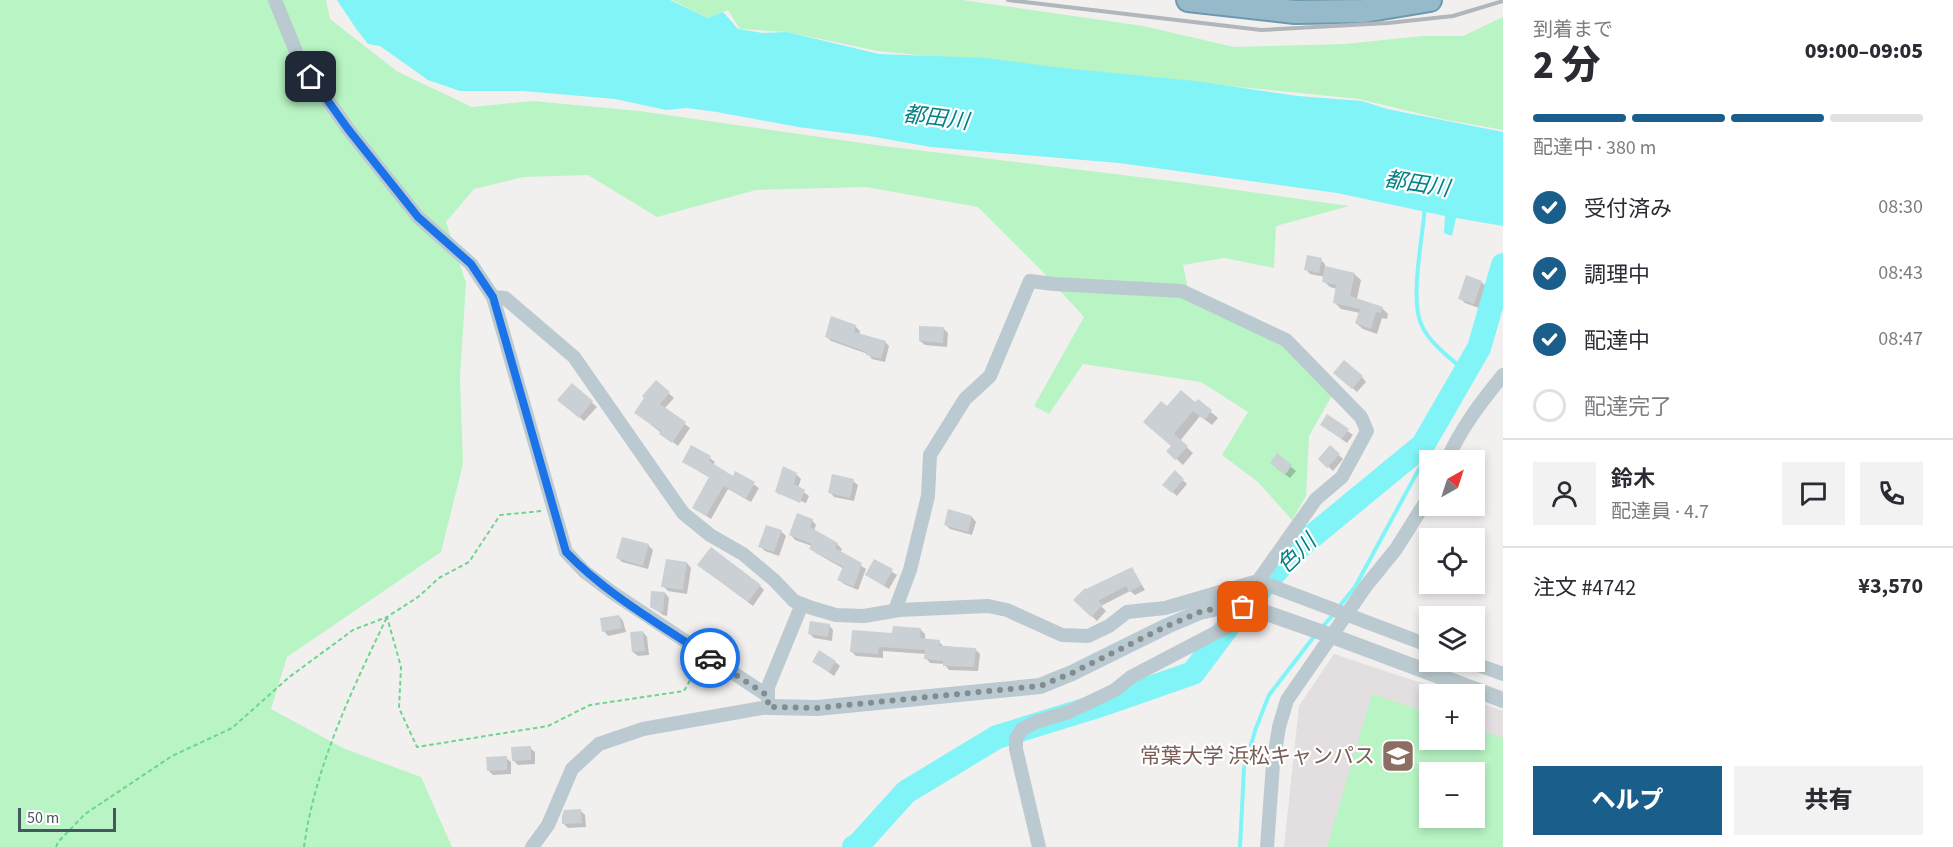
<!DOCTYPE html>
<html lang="ja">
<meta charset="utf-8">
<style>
:root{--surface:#fff;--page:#f2f2f3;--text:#2b2b33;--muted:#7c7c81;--line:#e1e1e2;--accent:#1a5e8b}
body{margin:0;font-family:"Source Sans 3","Noto Sans JP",sans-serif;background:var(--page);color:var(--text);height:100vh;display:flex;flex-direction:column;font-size:22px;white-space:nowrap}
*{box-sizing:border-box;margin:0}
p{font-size:20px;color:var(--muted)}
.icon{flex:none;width:33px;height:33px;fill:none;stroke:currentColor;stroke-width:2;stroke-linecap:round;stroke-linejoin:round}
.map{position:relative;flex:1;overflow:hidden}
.panel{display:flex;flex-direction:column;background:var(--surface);width:450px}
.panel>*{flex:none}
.needle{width:39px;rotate:39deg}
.buttons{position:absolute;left:1419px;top:450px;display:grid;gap:12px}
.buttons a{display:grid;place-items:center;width:66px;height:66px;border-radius:0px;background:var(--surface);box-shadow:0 3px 9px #0003;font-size:30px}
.scale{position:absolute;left:18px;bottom:15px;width:98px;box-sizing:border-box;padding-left:6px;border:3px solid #45575f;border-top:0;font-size:16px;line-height:21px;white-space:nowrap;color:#45575f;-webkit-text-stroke:4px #fff;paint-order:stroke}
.pin{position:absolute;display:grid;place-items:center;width:51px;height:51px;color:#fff;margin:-26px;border-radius:12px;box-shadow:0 3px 9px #0006}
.courier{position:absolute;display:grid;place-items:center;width:60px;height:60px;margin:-30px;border:4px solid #1a73e8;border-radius:50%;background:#fff;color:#222;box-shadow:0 2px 8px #0007}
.summary em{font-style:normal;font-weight:800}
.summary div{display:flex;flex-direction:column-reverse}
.summary{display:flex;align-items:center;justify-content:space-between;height:102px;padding:0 30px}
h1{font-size:39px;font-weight:800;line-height:45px}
.bar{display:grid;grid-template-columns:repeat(4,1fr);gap:9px 6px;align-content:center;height:72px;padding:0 30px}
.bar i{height:8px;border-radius:4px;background:var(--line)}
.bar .selected{background:var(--accent)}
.bar p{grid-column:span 4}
.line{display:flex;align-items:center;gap:15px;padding:0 30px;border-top:2px solid var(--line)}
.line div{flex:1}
.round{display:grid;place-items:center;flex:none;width:63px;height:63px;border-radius:0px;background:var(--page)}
ol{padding:0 30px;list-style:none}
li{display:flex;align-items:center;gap:18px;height:66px}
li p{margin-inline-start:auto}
li .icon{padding:6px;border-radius:50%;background:var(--accent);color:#fff;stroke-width:4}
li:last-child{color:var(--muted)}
li i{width:33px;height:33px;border:3px solid var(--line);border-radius:50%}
.cta{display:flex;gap:12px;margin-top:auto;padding:12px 30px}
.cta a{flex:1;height:69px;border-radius:0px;background:var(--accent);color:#fff;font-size:24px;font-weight:800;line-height:69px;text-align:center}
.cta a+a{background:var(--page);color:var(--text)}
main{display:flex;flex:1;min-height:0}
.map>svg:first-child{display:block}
.education{fill:#e3dfe1;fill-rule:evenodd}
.green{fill:#b8f4c4;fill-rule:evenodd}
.water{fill:#80f4f6}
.shadow{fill:#0003}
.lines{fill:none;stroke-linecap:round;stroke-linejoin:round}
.stream{stroke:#80f4f6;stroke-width:4}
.river{stroke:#80f4f6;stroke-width:24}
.building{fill:#cad0d4}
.trunk-casing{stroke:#6c99af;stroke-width:26}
.path{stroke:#6cd68d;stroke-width:2;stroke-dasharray:4.5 3;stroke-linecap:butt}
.minor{stroke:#bbcad0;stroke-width:14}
.tertiary{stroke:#bbcad0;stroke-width:16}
.trunk{stroke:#96baca;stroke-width:22}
.rail{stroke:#b0b6ba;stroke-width:4}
.done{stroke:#828c91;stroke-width:6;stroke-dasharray:0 10.8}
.route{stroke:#1a73e8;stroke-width:8}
.labels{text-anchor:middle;stroke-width:4.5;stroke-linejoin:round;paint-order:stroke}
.education-label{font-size:21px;fill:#785e54;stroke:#fff;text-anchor:end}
.water-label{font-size:22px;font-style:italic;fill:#058284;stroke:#fff}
</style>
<main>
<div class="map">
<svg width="1503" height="847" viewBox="0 0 1503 847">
<rect width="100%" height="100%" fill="#f2efef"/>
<path class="education" d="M1334,654l121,40h-25v46h44l1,-39 28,10v136h-219l15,-141zM1430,772h44v46h-44z"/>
<path class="green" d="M0,0h326l4,19 68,53 74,35 61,-6 106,10 236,34 313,38 161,23 -73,20 -2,42 -50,-10 -41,7 6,29 101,50 45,46 -26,46 -3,60 -14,24 -34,-38 -36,-27 26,-43 -47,-30 -118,-18 -34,50 -15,-8 50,-89 -40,-44 -66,-66 -112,-20 -110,3 -99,27 -69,-42 -65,2 -49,12 -28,33 20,61 -6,94 3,87 -22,88 -154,105 -16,52 74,40 76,28 31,70h-452z
M672,0h290l181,26 91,21 111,-3 77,-8h41l40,-19v113l-61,-11 -83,-20 -481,-48 -91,-19 -47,-3 -12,-19 -20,8z
M1372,694l57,19 1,27h44l1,-12 28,10v109h-176zM1430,772h44v46h-44z"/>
<path class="water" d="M337,0h333l38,18 15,-6 15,17 25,4 24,-1 92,22 106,4 78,10 132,13 103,15 64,5 25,8 116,23v94l-47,-8 -4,18 -8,-3 1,-17 -108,-23 -218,-30 -188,-16 -62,-11 -71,-9 -81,-15 -30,-4 -21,2 -51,-11 -92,-8h-63l-32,-11 -48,-34 -12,-2 -11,-14z"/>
<path class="shadow" d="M1321,260l4,4v4l29,6 7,6 -4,19 25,9 6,6 -1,5 -5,-1 -5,16 -14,-5 -7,-6 4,-10 -19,-4 -7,-7 3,-13 -7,-2 -6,-6 1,-4 -15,-3 -4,-5z
M1481,282l5,4 -7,22 -14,-5 -5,-5z
M855,326l5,5 -1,4 26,7 4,4 -4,16 -13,-3 -4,-5 -37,-13 -5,-5z
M944,329l4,4 -1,14 -22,-2 -5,-4z
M1340,377h22l4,5 -9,10z
M656,382l18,16 -10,11 26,19 -12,18 -42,-33z
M572,385l25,22 -13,14 -20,-17z
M1198,401l20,17 -6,7 -12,-9 -20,25 13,12 -10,12 -15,-14 4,-5 -4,-38 27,-4z
M1327,416l26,19 -6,8 -25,-18z
M1331,448l12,11 -10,12 -13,-12z
M1278,456l18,15 -6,7 -14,-10z
M710,458l5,4 -2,3 20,14 3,-6 23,15 -8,14 -23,-13 -17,30 -17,-11 16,-30 -26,-16z
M1175,473l12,11 -10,12 -13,-12z
M796,474l5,5 -3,9 11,8 -3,7 -26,-10v2l-3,-3z
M853,481l5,4 -4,16 -20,-4 -4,-5z
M972,517l4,5 -4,13 -22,-6 -5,-5z
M812,520l4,5 -2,6 23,13 5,5 -2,3 26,17 -8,21 -14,-6 -5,-4 5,-11 -28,-16 -5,-5 1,-2 -17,-6 -4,-5z
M781,531l5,5 -7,20 -14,-5 -5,-5z
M648,545l5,5 -5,19 -26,-7 -4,-4z
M875,561l22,14 -8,14 -22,-14z
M687,563l4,5 -4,26 -19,-3 -5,-5z
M704,569l56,17 4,4 -11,16z
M1132,569l13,21 -10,5 -5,-4 -29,15 5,5 -9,10 -22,-21z
M665,593l4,5 -2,18 -4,-1 -12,-9z
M619,616l4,5 3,11 -18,4 -4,-5z
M829,625l4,5 -1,11 -18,-3 -4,-4z
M920,629l5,5v6l14,2 4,4 32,3 5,5 -2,17 -29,-1 -5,-6 -14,-1 -4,-5v-4l-43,-3v7l-27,-2 -4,-4 42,-17z
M643,632l4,5 2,18 -11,1 -5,-4z
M814,662h21l5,4 -6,10z
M530,748l5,4v12l-17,1 -5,-5z
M506,758l5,4v12l-18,1 -5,-5z
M581,811l4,4 1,12 -18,1 -5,-5z"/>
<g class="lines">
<path class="stream" d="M1338,608l17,-21 64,-118 48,-82v-14c-15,-14 -36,-28 -45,-47 -13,-26 1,-89 3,-120
M1323,626l11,-12
M1240,847l4,-79 12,-40 13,-33 47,-61"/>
<path class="river" d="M854,847l4,-2 48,-53 91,-55 107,-33 89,-31 39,-52 61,-69 130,-107 56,-97 24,-83"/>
</g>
<path class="building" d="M1307,255l15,3 -3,15 -15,-3z
M1325,266l30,7 -5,23 33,11 -2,6 -5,-1 -5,17 -16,-6 5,-14 -27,-6 3,-18 -14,-3z
M1466,275l16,6 -8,23 -16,-5z
M831,316l25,9 -2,7 32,9 -5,18 -15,-4v-3l-41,-15z
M919,326l25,1 -1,16 -24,-2z
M1344,360l19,16 -11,13 -19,-16z
M656,380l14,12 -10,12 26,18 -14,21 -13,-9 2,-3 -27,-18 10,-15 -2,-2z
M572,383l21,18 -14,17 -22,-18z
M1181,390l14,12 3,-3 14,11 -7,10 -12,-9 -19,23 14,12 -13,14 -9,-9 5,-5 -28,-24 18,-21 6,5z
M1327,414l22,15 -7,10 -22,-14z
M691,445l20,11 -2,5 24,15 2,-5 20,11 -9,17 -22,-13 -18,30 -14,-8 17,-31 -27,-15z
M1330,445l10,9 -13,14 -9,-9z
M1277,453l15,12 -7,10 -15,-12z
M783,466l14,7 -3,11 11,6 -5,13 -25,-11z
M1175,470l9,9 -12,14 -10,-8z
M832,474l22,5 -4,19 -22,-5z
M948,509l24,7 -4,16 -24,-7z
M797,513l16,6 -3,8 28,16 -3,5 27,15 -8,24 -17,-7 6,-13 -34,-18 3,-5 -23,-9z
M766,525l16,5 -8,22 -16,-5z
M622,537l27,7 -6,22 -27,-8z
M711,547l50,38 -13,17 -51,-37z
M666,559l21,3 -4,28 -22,-3z
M874,559l19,10 -9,17 -19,-11z
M1132,567l10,18 -13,7 -3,-6 -28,15 5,4 -12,12 -18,-17 12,-12 1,1z
M651,591l14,1 -2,20 -6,-1 -7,-4z
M619,615l3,13 -20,4 -2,-14z
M810,621l20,3 -2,13 -20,-3z
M893,626l28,2 -1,10 20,2 -1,6 37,2 -2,19 -31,-1v-5l-19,-2 1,-9 -46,-3 -1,7 -28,-2 2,-22 40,3z
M643,631l2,20 -13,1 -2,-20z
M819,650l17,11 -7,11 -17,-10z
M531,746v14l-19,1 -1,-14z
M507,756v14l-20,1 -1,-14z
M581,809l1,14 -20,1v-8l2,-6z"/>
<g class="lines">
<defs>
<path id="trunk" d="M1188,0l107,12 69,-1 66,-11"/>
</defs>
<use href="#trunk" class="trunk-casing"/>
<path class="path" d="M541,511l-41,4 -31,47 -30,16 -21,19 -31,20 14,50 -2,41 18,39 131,-21 42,-21 94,-14 14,-25
M56,847l2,-5 27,-28 87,-58 60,-28 56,-50 65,-48 34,-13
M304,847c11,-81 48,-157 83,-230"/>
<path class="minor" d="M275,0l24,59 49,70 70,88 53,47 22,33 73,255 19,20 28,21 155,103v11l-125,22 -44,15 -27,25 -24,56 -16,22
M493,297l12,1 69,59 109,156 27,22 33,19 31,26 20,21 18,7 24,7 28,1 35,-6 89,-4 19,4 55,25 26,1 21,-10 18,-14 38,-4 93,-27 172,65
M1447,460c14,-32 34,-58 56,-85
M895,610l15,-40 18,-74 2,-41 35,-56 25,-23 40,-95 24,3 128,7 104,49 75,77 6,14 -25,46 -26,22 -58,82
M1470,662l33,12
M768,696v-9l34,-83
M1039,847l-23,-98v-10l6,-10 14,-7 33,-10 46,-22 16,-13 107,-56 17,-12
M1267,847l6,-83 6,-37 8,-27 79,-114 30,-37 34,-54"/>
<path class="tertiary" d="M768,707l49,1 223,-22 32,-13 95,-47 33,-14 30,-7 25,4 77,27 171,64"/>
<use href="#trunk" class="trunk"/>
<path class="rail" d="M1008,0l253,30 127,-7 65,-7 50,-15"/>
</g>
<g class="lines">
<path class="done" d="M710,658l58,38v11l49,1 223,-22 32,-13 95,-47 33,-14 30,-7 13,2"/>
<path class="route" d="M311,77l37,52 70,88 53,47 22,33 73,255c41,43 95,73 144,106"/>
</g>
<defs>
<symbol id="university-square" viewBox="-11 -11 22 22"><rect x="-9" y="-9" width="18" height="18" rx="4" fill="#8d6e63" stroke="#fff"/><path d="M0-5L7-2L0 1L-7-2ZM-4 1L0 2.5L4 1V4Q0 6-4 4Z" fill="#fff"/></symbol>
</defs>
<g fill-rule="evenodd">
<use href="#university-square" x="1379" y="737" width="38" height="38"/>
</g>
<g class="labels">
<g class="education-label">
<text x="1375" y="763">常葉大学 浜松キャンパス</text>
</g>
<g class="water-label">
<text transform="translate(936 117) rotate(7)" y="8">都田川</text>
<text transform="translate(1417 183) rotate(9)" y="8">都田川</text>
<text transform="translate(1296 553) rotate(-45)" y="8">色川</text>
</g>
</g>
</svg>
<div class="buttons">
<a><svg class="needle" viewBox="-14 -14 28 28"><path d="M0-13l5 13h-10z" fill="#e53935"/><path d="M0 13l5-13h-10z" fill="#7c7c81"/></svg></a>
<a><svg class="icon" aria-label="locate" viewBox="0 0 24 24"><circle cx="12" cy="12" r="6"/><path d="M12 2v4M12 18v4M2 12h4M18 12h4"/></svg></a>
<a><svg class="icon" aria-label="layers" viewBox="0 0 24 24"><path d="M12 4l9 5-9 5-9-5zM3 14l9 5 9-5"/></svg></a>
<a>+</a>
<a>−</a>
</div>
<div class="scale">50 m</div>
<div class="pin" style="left:1243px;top:607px;background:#ea580c"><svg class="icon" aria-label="bag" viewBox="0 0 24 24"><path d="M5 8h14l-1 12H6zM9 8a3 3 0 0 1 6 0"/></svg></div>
<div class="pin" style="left:311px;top:77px;background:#1f2937"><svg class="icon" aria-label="home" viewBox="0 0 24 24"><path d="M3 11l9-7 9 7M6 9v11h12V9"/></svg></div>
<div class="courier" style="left:710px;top:658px"><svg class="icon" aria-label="car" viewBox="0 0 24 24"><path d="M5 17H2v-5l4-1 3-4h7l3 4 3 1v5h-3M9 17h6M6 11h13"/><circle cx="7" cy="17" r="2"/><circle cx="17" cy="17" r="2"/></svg></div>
</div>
<section class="panel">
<div class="summary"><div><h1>2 分</h1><p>到着まで</p></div><em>09:00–09:05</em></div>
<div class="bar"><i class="selected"></i><i class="selected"></i><i class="selected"></i><i></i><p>配達中 · 380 m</p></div>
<ol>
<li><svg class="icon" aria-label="check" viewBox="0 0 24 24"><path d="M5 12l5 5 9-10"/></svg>受付済み<p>08:30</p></li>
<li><svg class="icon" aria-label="check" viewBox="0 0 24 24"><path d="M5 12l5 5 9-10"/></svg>調理中<p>08:43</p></li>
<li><svg class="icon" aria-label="check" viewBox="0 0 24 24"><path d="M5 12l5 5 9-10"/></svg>配達中<p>08:47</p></li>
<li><i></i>配達完了</li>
</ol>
<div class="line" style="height:108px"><a class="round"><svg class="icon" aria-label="person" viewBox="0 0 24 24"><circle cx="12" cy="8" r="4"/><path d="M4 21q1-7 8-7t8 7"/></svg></a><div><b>鈴木</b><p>配達員 · 4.7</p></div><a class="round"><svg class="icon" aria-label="chat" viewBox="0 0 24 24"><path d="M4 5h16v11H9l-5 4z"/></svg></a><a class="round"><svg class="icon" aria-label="phone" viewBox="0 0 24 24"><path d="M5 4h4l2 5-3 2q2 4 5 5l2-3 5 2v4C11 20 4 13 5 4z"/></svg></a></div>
<div class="line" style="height:78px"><div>注文 #4742</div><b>¥3,570</b></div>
<div class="cta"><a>ヘルプ</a><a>共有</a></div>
</section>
</main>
